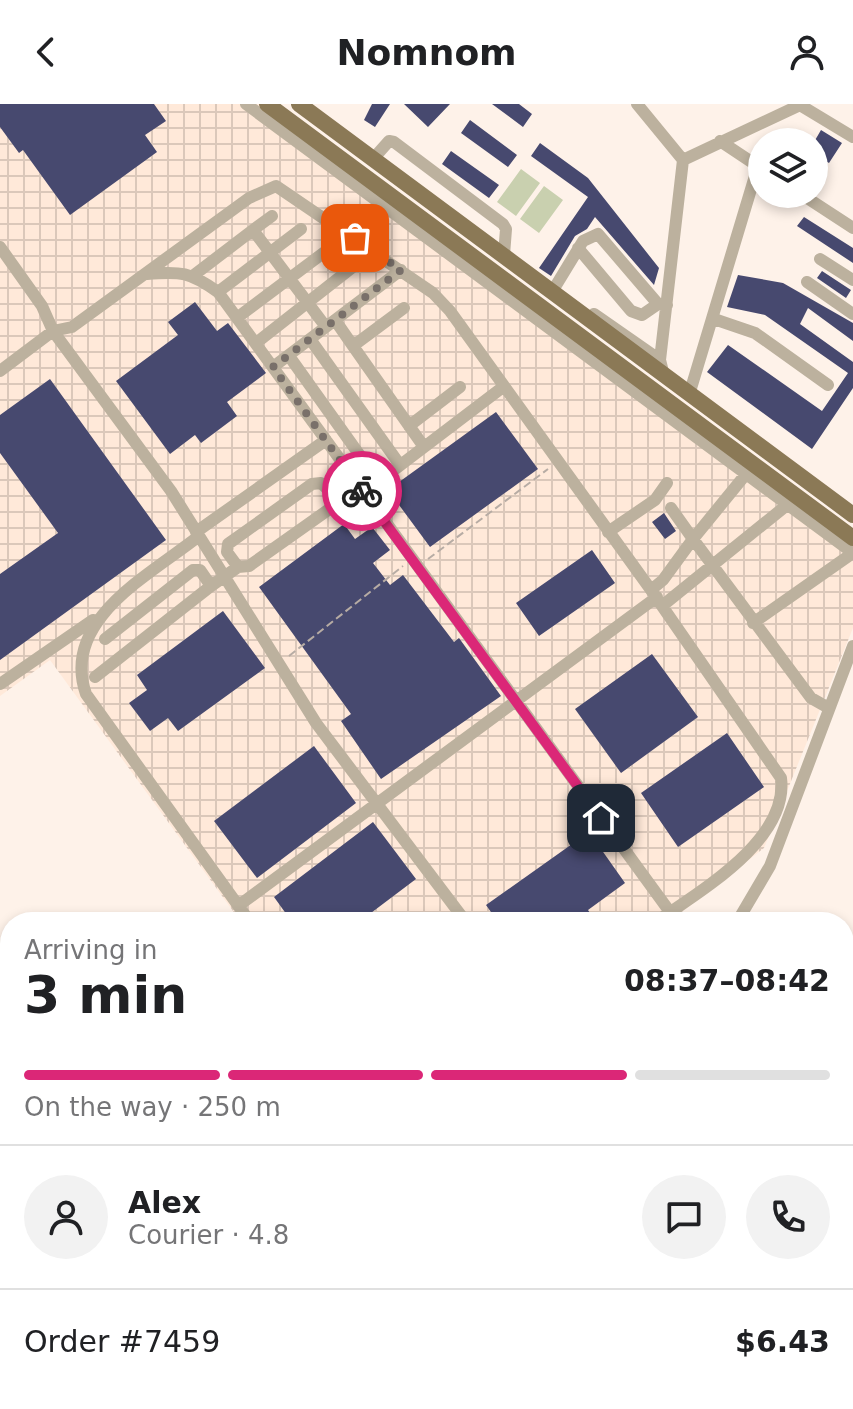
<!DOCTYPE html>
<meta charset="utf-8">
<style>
:root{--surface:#fff;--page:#f2f2f2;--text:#202124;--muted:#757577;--line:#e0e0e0;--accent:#db2777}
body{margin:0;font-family:"DejaVu Sans",sans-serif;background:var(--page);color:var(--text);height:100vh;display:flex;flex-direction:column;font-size:30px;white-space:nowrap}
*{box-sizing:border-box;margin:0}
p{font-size:26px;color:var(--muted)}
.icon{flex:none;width:44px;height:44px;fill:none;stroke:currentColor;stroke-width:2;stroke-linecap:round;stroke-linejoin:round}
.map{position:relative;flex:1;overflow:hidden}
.sheet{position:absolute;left:0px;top:808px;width:854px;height:498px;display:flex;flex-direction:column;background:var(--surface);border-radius:32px 32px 0 0;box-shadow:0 4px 12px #0003}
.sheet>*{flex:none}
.fabs{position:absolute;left:748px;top:24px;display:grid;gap:16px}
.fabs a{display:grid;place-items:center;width:80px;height:80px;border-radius:50%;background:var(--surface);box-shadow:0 4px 12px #0003;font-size:40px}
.pin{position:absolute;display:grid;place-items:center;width:68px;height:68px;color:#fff;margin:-34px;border-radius:16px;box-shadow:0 4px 12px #0006}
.courier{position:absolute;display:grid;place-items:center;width:80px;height:80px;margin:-40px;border:6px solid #db2777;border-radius:50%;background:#fff;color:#222;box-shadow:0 2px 10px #0007}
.summary em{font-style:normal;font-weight:600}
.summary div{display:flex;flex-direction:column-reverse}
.summary{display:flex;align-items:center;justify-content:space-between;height:136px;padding:0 24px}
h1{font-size:52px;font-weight:600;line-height:60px}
.bar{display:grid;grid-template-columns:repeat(4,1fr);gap:12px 8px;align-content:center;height:96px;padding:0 24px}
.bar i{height:10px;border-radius:6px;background:var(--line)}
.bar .on{background:var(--accent)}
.bar p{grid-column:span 4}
.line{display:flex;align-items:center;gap:20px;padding:0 24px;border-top:2px solid var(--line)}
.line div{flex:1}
.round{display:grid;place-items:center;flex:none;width:84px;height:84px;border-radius:42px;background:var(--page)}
header{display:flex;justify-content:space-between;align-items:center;height:104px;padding:0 24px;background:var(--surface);font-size:36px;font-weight:600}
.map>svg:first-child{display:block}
.industrial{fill:url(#industrial-grid)}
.park{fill:#c9d0af}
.building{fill:#47496f}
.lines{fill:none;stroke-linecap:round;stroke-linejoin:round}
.path{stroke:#b7aca4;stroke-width:2;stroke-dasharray:8 4;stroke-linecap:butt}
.minor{stroke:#bcb19e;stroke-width:12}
.major{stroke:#8b7956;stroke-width:16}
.done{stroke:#79706a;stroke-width:8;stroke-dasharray:0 14.4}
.route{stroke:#db2777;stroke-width:10}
</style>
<header><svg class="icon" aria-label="back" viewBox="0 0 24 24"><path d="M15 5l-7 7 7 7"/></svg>Nomnom<svg class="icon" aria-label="person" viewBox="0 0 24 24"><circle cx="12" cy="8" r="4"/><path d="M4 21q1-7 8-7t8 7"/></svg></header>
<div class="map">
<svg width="853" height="1305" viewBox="0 0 853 1305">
<defs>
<pattern id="industrial-grid" width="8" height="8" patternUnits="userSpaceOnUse" patternTransform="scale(2)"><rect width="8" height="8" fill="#ffe9d9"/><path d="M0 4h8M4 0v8" fill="none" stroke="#dbc8ba"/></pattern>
</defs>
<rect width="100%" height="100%" fill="#fef2e9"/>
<path class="industrial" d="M0,0h262l591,439v85l-89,220 -95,74h-428l-191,-262 -50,36z"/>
<path class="park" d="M521,65l19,14 -24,33 -19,-14z
M544,82l19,14 -24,33 -19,-14z"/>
<path class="building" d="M0,0h154l12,17 -21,14 12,17 -87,63 -47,-65 -4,3 -19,-26z
M372,0h18l-15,23 -11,-7z
M404,0h46l-22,23z
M492,0h27l13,10 -9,13z
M470,16l47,35 -9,12 -47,-34z
M821,26l21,13 -13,20 -15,-9v-12z
M540,39l48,35 71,90 -5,17 -59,-68 -8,12 -12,7 -24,40 -12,-8 49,-71 -57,-41z
M451,47l48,34 -10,13 -47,-34z
M804,113l49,31v15l-56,-37z
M822,167l29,19 -5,8 -29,-20z
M738,171l45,8 70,40v18l-45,-33 -8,16 53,38v26l-41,61 -105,-77 21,-27 94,66 26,-38 -83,-58 -38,-8z
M195,198l22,29 11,-8 38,50 -39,29 10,14 -36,27 -6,-8 -25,19 -54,-73 62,-46 -10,-13z
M50,275l116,161 -166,120v-86l58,-41 -58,-80v-38z
M496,308l42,57 -108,78 -42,-57z
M664,409l12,18 -11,8 -13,-17z
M344,420l11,15 17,-12 18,23 -17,13 17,22 13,-10 51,67 5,-4 42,58 -120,83 -40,-58 10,-7 -92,-127z
M592,446l23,33 -76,53 -23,-33z
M223,507l42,57 -87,63 -10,-13 -18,13 -21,-28 18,-13 -10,-15z
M652,550l46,63 -77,56 -46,-64z
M727,629l37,54 -86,60 -37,-54z
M314,642l42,57 -99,75 -43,-57z
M373,718l43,57 -57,43h-67l-18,-25z
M589,728l36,51 -37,27 8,12h-98l-12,-17z"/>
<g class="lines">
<path class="path" d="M428,455l120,-90
M289,552l114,-90"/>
<path class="minor" d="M246,0l607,449
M637,0l46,56 -23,200 4,16
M720,37l42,28
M373,55l16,-18 5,1 109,82 3,5 -2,26
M683,56l117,-55 53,32
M801,90l52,34
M253,126l19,-14
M0,143l42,59 11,25 118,160 145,232 150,199
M578,144l53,63 11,4 16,-11
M820,155l33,21
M147,170c34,-3 43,-2 71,18l452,620
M194,171l59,-45 73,97
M807,178l46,32
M218,188l83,-63
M552,188l31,-51 15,-7 60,70 9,1
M404,204l-51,38 71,101
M594,210l66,46
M238,213l88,-66
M714,215l41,14 73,52
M335,216l18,26
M310,235l90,126
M256,239l98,-77
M289,252l87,122 14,-5 113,-86
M273,263l128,-97
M0,267l53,-40 19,-4 177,-129 27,-12 157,107 17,18 201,279 130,188c8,62 -81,113 -125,144
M689,291l69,-229
M409,322l51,-39
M746,370l-53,65 118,159 16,9
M196,428l130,-92
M608,428l47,-32 12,-17
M199,432c-49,39 -139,84 -113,158l164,228
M651,486l12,-10 30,-41 -22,-31
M662,502l125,-101
M753,519l100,-70
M105,535l88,-69h7l11,16 27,-19 11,-1 86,-61 -1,-10 -13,-12 -9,1 -84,60 -1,8 11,15
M95,573l116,-91
M0,580l93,-64
M238,802l419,-309
M737,818l33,-56 83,-220
M0,893l10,-7
M0,916l10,-7
M0,1028l10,12
M0,1119l10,-8
M0,1184l10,13
M0,1275l10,6
M52,1296l16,9
M183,1296l16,9
M313,1296l15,9
M437,1296l16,9
M567,1296v9
M593,1296l11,9
M694,1296l11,9
M36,1305l13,-9
M362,1305l5,-9"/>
<path class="major" d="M267,0l586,434
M299,0l554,411"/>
</g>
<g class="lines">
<path class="done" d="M355,134l46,32 -128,97 89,124"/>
<path class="route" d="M362,387l239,327"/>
</g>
</svg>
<div class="fabs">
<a><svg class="icon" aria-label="layers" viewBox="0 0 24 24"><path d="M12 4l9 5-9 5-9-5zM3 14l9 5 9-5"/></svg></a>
</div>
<div class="pin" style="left:355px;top:134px;background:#ea580c"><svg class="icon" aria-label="bag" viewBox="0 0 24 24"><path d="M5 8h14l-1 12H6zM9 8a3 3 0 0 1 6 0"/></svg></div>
<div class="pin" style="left:601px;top:714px;background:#1f2937"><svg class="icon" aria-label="home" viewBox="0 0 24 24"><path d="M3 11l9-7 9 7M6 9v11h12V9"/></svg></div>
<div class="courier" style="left:362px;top:387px"><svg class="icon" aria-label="bike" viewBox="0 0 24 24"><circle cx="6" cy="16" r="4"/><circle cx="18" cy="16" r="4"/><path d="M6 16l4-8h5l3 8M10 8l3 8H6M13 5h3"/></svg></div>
<section class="sheet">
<div class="summary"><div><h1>3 min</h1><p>Arriving in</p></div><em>08:37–08:42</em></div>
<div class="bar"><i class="on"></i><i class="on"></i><i class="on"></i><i></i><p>On the way · 250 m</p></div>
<div class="line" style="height:144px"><a class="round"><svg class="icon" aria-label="person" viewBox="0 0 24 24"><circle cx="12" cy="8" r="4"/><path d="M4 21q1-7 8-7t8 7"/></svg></a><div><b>Alex</b><p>Courier · 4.8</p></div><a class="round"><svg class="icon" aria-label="chat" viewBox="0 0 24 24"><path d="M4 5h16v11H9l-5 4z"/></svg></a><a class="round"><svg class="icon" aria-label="phone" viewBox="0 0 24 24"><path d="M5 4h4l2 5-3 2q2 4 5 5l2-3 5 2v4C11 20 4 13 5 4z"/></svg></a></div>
<div class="line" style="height:104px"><div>Order #7459</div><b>$6.43</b></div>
</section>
</div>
